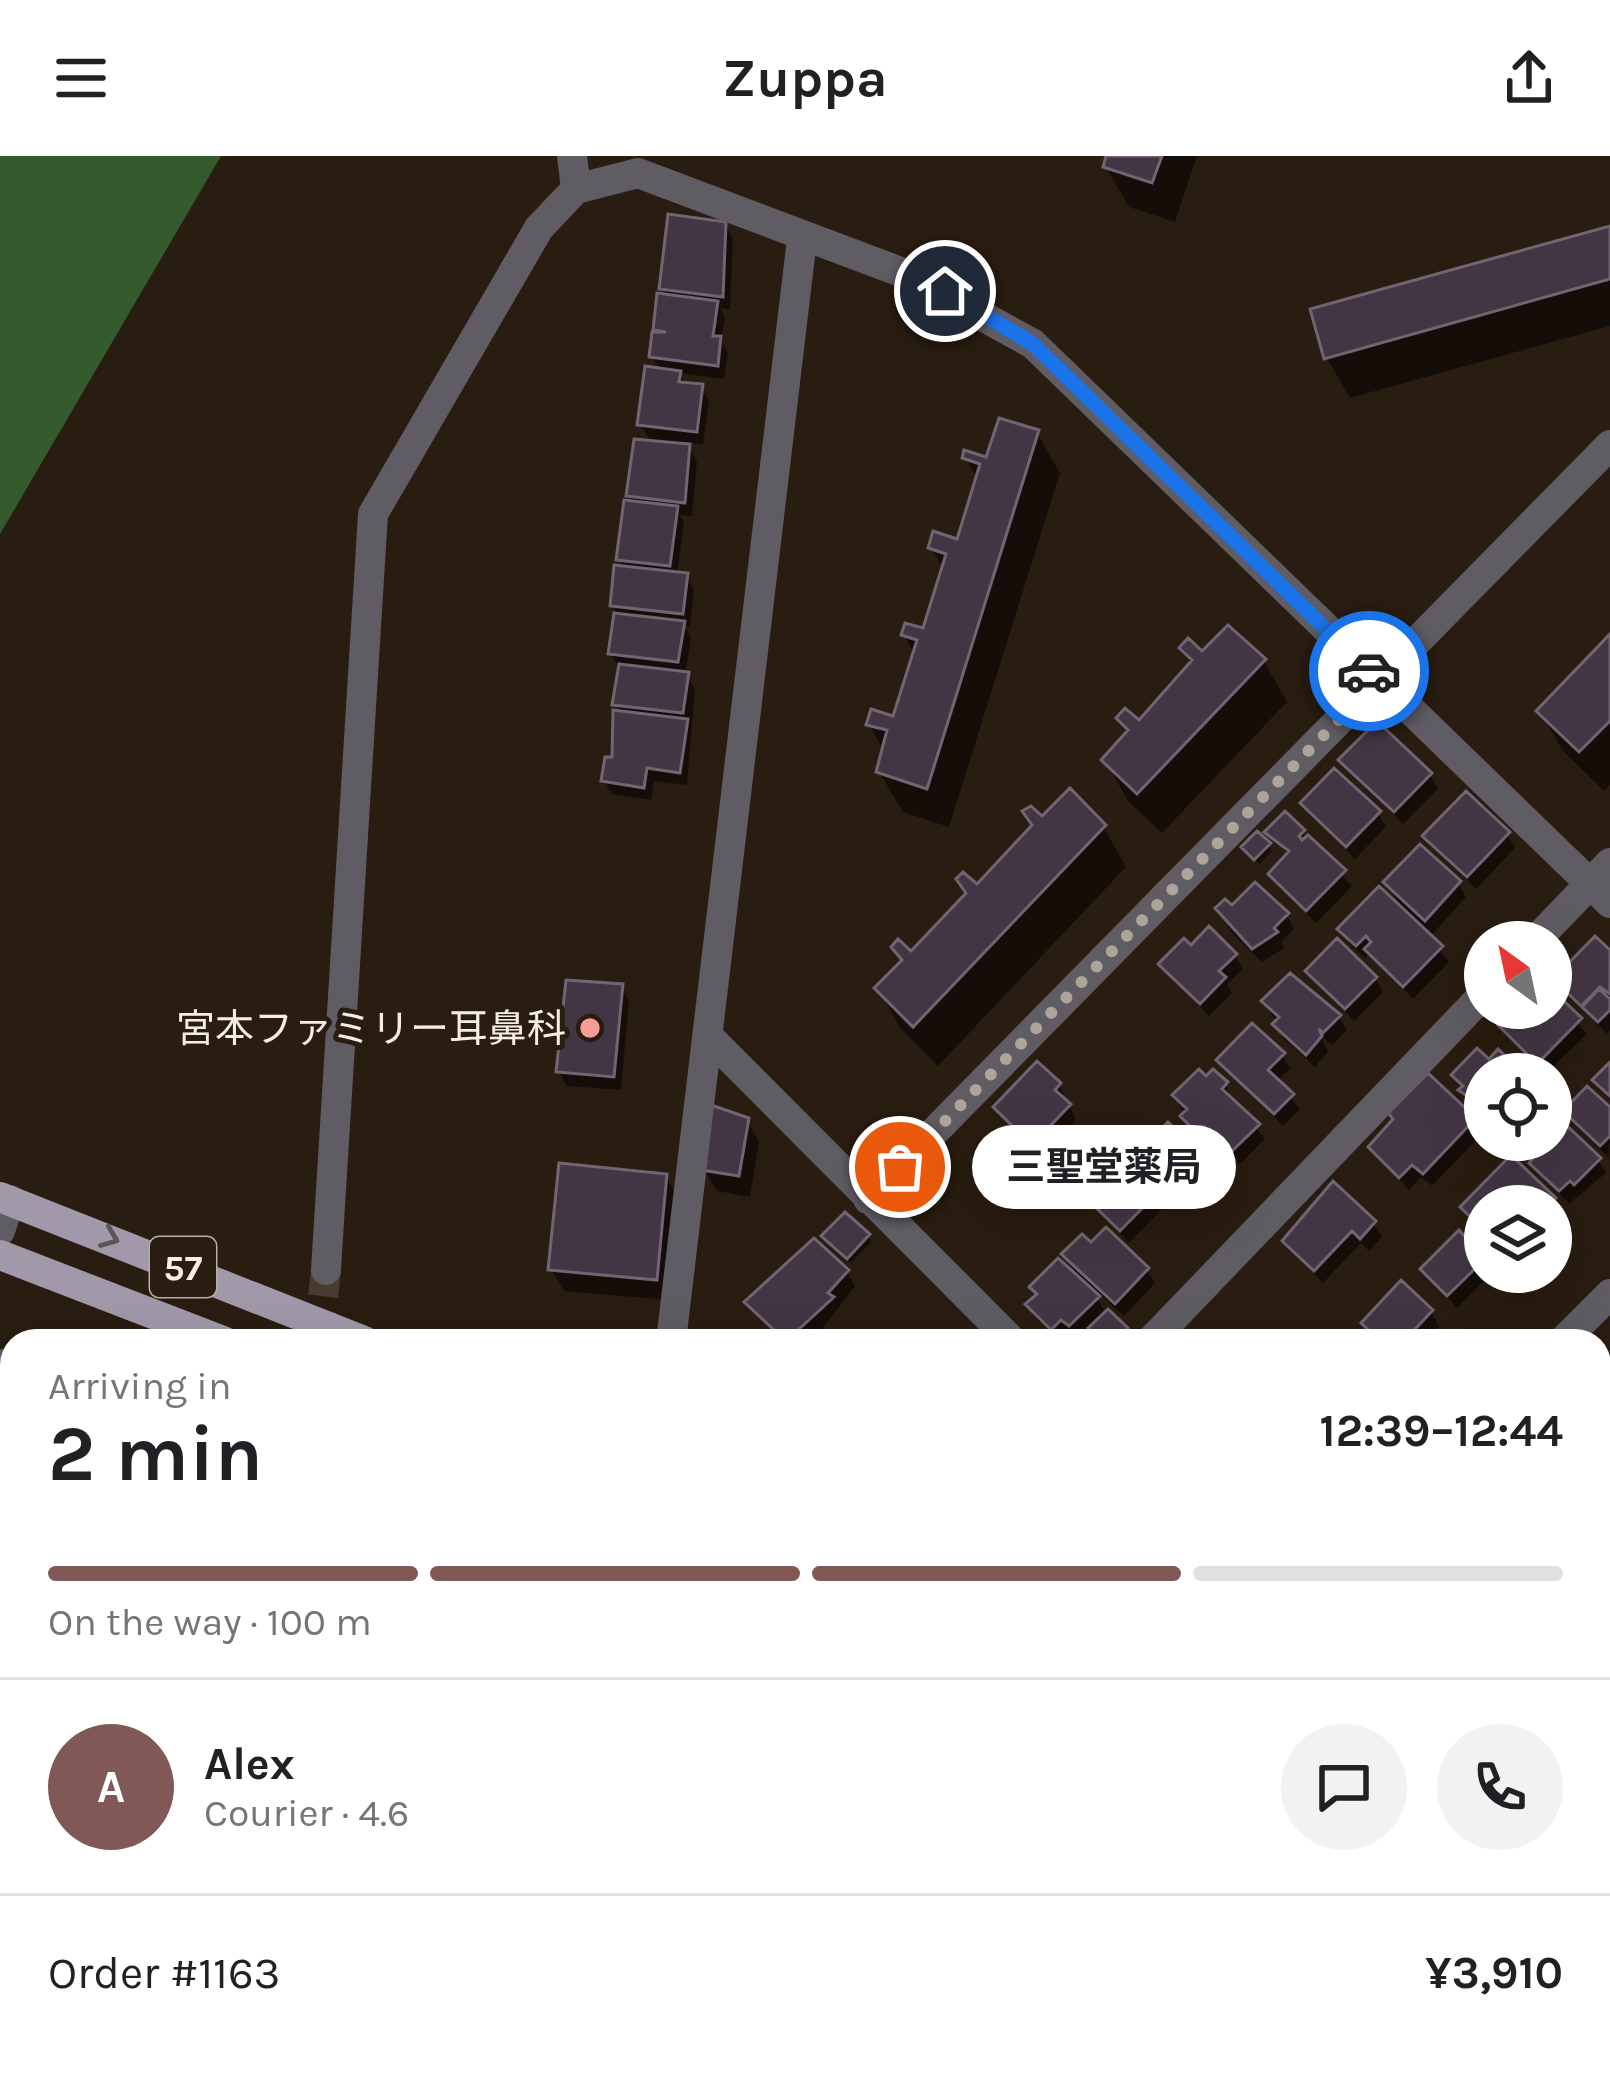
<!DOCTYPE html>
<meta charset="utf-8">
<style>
:root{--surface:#fff;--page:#f2f2f2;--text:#202124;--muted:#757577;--line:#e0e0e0;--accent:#805856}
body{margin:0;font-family:Karla,"Noto Sans JP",sans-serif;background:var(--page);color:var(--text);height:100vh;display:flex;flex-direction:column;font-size:45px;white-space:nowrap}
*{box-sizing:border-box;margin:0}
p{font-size:39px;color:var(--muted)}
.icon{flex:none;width:66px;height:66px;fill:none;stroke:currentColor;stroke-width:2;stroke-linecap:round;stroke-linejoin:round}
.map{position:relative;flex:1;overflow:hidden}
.drawer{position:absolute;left:0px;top:1173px;width:1611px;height:744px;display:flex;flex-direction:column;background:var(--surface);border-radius:36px 36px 0 0;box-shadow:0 12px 48px #0002}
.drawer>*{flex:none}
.needle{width:78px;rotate:327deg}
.tools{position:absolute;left:1464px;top:765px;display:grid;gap:24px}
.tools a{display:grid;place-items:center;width:108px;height:108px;border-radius:50%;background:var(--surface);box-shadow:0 12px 48px #0002;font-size:60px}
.pin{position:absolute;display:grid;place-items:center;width:102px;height:102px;color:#fff;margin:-51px;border:6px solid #fff;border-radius:50%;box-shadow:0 3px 12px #0007}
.courier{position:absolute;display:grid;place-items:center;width:120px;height:120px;margin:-60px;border:9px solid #1a73e8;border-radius:50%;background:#fff;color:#222;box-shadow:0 3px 15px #0007}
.bubble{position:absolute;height:84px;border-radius:42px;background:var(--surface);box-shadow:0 12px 48px #0002;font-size:39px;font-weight:700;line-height:84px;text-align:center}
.head em{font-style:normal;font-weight:700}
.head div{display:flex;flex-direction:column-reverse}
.head{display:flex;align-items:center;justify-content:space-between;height:204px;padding:0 48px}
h1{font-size:78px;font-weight:700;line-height:90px}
.bar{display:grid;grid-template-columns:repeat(4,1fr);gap:18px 12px;align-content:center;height:144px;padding:0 48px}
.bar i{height:15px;border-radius:9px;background:var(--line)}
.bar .selected{background:var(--accent)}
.bar p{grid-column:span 4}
.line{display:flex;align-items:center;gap:30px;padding:0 48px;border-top:3px solid var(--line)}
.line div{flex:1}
.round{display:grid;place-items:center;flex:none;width:126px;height:126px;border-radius:63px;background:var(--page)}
header{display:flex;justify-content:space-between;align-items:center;height:156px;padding:0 48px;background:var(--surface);font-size:54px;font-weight:700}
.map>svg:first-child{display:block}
.forest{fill:#345b2e}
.shadow{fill:#0007}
.building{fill:#433644;stroke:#726473;stroke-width:3}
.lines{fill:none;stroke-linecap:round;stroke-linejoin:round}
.minor-tunnel{stroke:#483b30;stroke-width:30;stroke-dasharray:30 15;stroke-linecap:butt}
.minor{stroke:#605c64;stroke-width:30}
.major{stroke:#a199a9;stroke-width:30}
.oneway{stroke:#5f5455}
.done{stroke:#aea49a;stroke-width:12;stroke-dasharray:0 21.6}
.route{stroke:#1a73e8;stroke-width:15}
.poi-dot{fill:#f59c93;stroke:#291c10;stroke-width:4.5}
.labels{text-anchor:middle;stroke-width:10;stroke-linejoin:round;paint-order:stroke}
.shield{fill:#291c10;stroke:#b8aea5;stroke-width:3}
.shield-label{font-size:36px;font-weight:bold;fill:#f6ede5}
.poi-label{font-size:39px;fill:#f6ede5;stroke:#291c10;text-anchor:end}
</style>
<header><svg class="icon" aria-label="menu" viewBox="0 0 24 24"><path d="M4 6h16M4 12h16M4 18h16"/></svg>Zuppa<svg class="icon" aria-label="share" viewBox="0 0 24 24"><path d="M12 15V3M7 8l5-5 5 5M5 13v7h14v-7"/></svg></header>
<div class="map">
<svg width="1610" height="1917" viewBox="0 0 1610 1917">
<rect width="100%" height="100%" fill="#291c10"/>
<path class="forest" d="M0,0h221l-221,378z"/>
<path class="shadow" d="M1110,0h87l-22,66 -46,-15 -23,-40z
M725,69l8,14 -3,71 -10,-2 5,9 -4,24 7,12 -4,26 -45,-6 8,13 14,1 8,14 -6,44 -17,-3 11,19 -5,55 -13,-1 5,8 -7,52 9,1 8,14 -4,37 -5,-1 6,12 -6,36 10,15 -8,96 -33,-4 -3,19 -39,-6 -8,-14 11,-19 6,-47 -5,-10 3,-36 -8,-14 8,-38 -6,-11 12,-36 -6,-10 15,-55 -5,-8 23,-53 -12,-19 20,-53 -8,-15 15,-59 -5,-9z
M1610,73v97l-260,72 -23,-40z
M1037,277l23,40 -111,354 -46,-15 -24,-40 5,-21 -15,-26 26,-5 20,-65 -11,-20 21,-3 19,-62 -13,-23 28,-4 19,-63 -13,-23 23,4z
M1228,473l36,32 23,41 -125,131 -34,-32 -23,-41 24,-26 -9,-16 19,6 53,-59 -10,-17 20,7z
M1610,482v147l-6,6 -41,-40 -23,-40z
M1342,604l88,15 8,14 -35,35z
M1303,648l75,9 8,14 -31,32z
M1042,664l61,6 23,41 -188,199 -37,-37 -23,-41 25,-25 -9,-15 17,7z
M1268,676h34l50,54 -36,37 -45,-49 18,-18z
M1507,678l8,14 -39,41 -51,-52z
M1268,689l4,6 -13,13 -11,-11z
M1387,727h71l8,14 -36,40 19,25 -36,37 -43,-46 -5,5 -16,-15 -8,-14 61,-20z
M1219,753l68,6 7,14 -13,13 3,6 -22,14 -30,-29z
M1191,793l44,6 8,14 -16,15 5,9 -23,23 -47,-51z
M1610,798v77l-3,3 -50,-54z
M1309,816l66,6 8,14 -29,29z
M621,831l8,14 -8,89 -54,-4 -8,-14z
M1551,837l36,41 -42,40 -44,-48 18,-18h32z
M1265,846l74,15 8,13 -15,15 -12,-10 8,17 -13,15 -31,-28z
M1498,897l22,21h-35v52l-30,-51 34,-12z
M1282,899l8,14 -13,13 23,27 -17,17 -64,-65z
M1059,928l17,36 -35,37 -45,-49z
M1226,928l5,17 34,38 -25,25 -27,-25 -6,6 -15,-14 -16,-35z
M1567,955h43l-1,47 -34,-33z
M747,964l12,22 -9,55 -33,-6 -13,-21z
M1395,964h79l8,14 -50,52 -11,-9 -12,13 -38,-43z
M1500,984h30l1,1 -14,14z
M1546,984l52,20 8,13 -37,31 -36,-41 13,-13z
M1136,1003l67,1 7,13 -31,33 -27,-24 13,24 -36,37 -38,-42 58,-18z
M666,1021l12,21 -10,102 -104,-9 -13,-22z
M1553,1043l8,14 -10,11v-18h-66v28l-21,-27z
M1373,1067l9,14 -13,14 -8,-8 -38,40 -38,-42z
M868,1080l3,6 -20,21 -26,-26z
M1065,1099l82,15 8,13 -31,33 -33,-29 15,27 20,15 3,6 -6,6h-21l-12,-15 -12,12 -8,-6 -10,9 -23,-22 -8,-14 9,-8 -5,-10 47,-7z
M1484,1103l1,13 7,1 -35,35 -33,-39z
M847,1116l8,14 -42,55h-31l-34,-38z
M1431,1156l8,14 -14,15h-48l-13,-18z
M1599,1248l11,9v28l-11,12z
M1601,1352l9,7v71l-5,6 -6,-6z
M1599,1620l11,10v45l-11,11z
M1599,1862l11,55h-106l-3,-12h98z
M600,1905h154l-13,12h-130z
M1408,1905h71l3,12h-71z"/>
<path class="building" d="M1106,0h56l-10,27 -49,-16z
M668,58l58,8 -3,75 -64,-8z
M1610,70v53l-286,80 -14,-50z
M657,137l61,8 -5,35h8l-3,30 -69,-9 3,-25h14l-13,-2z
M645,210l36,5 -2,11 24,2 -6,48 -60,-7z
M999,262l40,12 -112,359 -51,-17 11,-42 -21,-5 5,-16 22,7 24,-76 -16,-5 4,-12 18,5 23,-74 -18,-6 5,-17 24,8 23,-75 -18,-6 2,-8 22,7z
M634,283l56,5 -5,59 -59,-7z
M624,344l54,6 -8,60 -54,-6z
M614,409l74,8 -5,41 -73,-8z
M614,457l71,8 -7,41 -70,-8z
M1228,469l38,34 -129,135 -36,-34 27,-30 -12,-12 9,-10 14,12 53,-60 -13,-12 9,-10 14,13z
M1610,478v87l-31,31 -43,-41z
M619,508l70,8 -6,41 -71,-8z
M613,554l75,9 -8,54 -33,-5 -3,20 -43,-7 4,-24h7z
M1377,565l55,52 -38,39 -56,-52z
M1334,612l47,43 -35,36 -46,-44z
M1070,632l36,37 -193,202 -39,-39 28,-28 -11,-13 7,-8 13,12 55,-58 -10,-14 7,-7 14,12 55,-59 -10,-14 9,-5 11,10z
M1466,635l44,41 -43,45 -45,-41z
M1285,655l20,19 -6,6 3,4 6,-5 38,35 -40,41 -38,-37 21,-23 -25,-19z
M1257,675l14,12 -17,17 -13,-13z
M1420,688l41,37 -36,40 -42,-39z
M1255,726l34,31 -15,15 4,4 -26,17 -37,-41 10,-9 7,6z
M1379,730l64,60 -40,41 -39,-38 7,-7 -5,-6 -10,10 -19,-17z
M1209,770l28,28 -18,17 7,6 -26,27 -42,-40 26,-26 7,7z
M1595,780l15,14v44l-10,-7 -19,19 -28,-27z
M1337,782l40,39 -32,32 -40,-38z
M1290,817l51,42 -18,18 -4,-4 3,7 -16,19 -34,-31 7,-7 -18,-16z
M566,824l57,4 -9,93 -58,-5z
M1551,833l31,29 -45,46 -39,-39 17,-17h36z
M1599,833l11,10v11l-12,12 -16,-15z
M1252,867l33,30 -17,17 26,24 -20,20 -58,-54z
M1477,892l12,11 9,-10 25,24 -38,1v34l-27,-18 5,-4 -12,-11z
M1037,905l24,22 -6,7 16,14 -39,41 -39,-38z
M1610,906v34l-18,-16z
M1199,913l7,7 7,-7 15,13 -6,7 38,35 -29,28 -27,-25 -7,6 -17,-17 7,-7 -15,-14z
M1428,917l48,45 -53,56 -11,-9 -13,13 -31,-31 25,-28 -5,-6z
M1587,930l23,21v29l-10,10 -37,-35z
M711,949l38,13 -10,58 -38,-6z
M1561,964l40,38 -27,27 -4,-4 -11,10 -30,-28z
M1168,966l37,36 -35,36 -38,-36z
M1511,999l45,43 -8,8h-63v25l-25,-24z
M1128,1004l32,30 -40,41 -32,-31z
M559,1007l108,11 -10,106 -109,-10z
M1333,1025l43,40 -16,18 -8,-8 -38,40 -32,-30z
M845,1056l25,22 -23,25 -26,-23z
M1106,1071l43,41 -34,36 -54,-50 21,-20 9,8z
M1459,1074l26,29 -38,37 -27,-27z
M814,1082l35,32 -21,23 6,4 -48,44 -42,-39z
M1058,1102l42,38 -31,30 -8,-6 -10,10 -26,-26 12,-10 -8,-7z
M1401,1124l32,30 -29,31h-24l-19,-18z
M1108,1153l20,19 -13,13h-13l-14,-13z
M1599,1243l11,10v10l-11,12z
M1601,1347l9,8v54l-11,11z
M1610,1587v32l-11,-11v-10z
M1599,1615l11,11v27l-11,12z
M1599,1876l11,41h-109l-3,-12h101z
M302,1905h52l-7,12h-51z
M604,1905h115l-13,12h-91z
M817,1905h45l11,12h-69z
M1405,1905h72l2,9 -71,3z"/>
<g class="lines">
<path class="minor-tunnel" d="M318,1185l8,-71"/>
<path class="minor" d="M572,0l4,33
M1534,786l76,-79
M708,880l304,305
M868,1043l742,-754
M0,1075l10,-31
M326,1114l47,-756 166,-286 37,-39 62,-16 268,101 127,70 577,559
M671,1185l131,-1102
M1151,1185l334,-348
M1563,1185l47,-47
M0,1208l12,19
M1599,1572l11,-11
M0,1671l12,-59
M1599,1757l11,11
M542,1905l9,12
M1259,1917l12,-12"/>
<path class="major" d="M0,1041l364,144
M0,1099l223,86
M1130,1905l11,12
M1201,1905l12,12"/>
</g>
<defs><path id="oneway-chevron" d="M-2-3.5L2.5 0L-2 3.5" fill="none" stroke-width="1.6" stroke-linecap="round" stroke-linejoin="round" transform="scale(3)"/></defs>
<use class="oneway" href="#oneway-chevron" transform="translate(110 1082) rotate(22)"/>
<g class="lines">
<path class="done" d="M900,1011l478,-487 -9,-9"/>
<path class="route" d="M945,135l88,53 336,327"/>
</g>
<circle class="poi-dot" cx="590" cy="872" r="12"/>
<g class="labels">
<rect class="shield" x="150" y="1081" width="66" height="60" rx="9"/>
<g class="shield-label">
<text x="183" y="1124">57</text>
</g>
<g class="poi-label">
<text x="566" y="886">宮本ファミリー耳鼻科</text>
</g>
</g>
</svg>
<div class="tools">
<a><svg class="needle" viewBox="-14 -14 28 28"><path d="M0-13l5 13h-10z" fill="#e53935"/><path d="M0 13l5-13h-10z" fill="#757577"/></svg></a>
<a><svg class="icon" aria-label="locate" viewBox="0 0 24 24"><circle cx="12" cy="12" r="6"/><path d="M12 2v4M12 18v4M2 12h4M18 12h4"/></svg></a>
<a><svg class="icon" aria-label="layers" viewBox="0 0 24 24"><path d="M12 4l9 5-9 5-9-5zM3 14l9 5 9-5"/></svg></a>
</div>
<div class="pin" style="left:900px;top:1011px;background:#ea580c"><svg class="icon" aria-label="bag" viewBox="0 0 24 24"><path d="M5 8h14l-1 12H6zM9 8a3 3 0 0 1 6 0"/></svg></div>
<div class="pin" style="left:945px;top:135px;background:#1f2937"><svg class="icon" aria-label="home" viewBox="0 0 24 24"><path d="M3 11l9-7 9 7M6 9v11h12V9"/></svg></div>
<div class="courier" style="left:1369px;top:515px"><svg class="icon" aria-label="car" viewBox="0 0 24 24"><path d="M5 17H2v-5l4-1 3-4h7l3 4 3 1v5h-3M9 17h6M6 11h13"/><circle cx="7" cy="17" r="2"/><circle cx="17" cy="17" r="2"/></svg></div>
<div class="bubble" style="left:972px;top:969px;width:264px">三聖堂薬局</div>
<section class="drawer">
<div class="head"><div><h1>2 min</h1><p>Arriving in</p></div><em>12:39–12:44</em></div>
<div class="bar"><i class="selected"></i><i class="selected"></i><i class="selected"></i><i></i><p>On the way · 100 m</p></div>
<div class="line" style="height:216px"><b class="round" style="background:var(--accent);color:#fff">A</b><div><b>Alex</b><p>Courier · 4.6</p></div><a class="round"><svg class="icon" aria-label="chat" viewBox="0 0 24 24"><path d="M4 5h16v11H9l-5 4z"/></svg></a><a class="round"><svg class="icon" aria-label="phone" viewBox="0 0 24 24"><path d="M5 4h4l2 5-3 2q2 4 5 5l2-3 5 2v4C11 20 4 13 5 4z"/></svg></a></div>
<div class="line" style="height:156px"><div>Order #1163</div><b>¥3,910</b></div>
</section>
</div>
